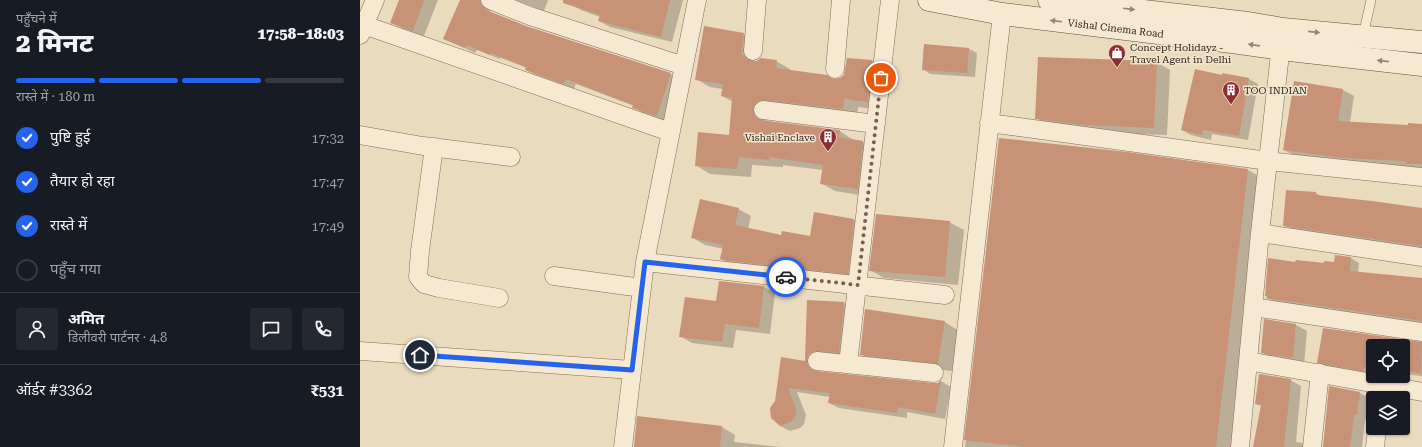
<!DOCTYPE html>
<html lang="hi">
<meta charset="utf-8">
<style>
:root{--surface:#171b24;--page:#242831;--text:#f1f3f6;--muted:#9ea1a6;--line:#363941;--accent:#2563eb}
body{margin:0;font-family:"Roboto Serif","Noto Sans Devanagari",serif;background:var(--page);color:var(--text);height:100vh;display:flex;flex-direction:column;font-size:15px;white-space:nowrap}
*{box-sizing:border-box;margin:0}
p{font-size:13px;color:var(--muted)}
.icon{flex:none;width:22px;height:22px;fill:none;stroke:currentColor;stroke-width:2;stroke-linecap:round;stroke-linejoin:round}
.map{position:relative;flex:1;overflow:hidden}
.sheet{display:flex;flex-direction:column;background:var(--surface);width:360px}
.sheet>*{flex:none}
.fabs{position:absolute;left:1006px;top:339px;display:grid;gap:8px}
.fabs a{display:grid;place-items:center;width:44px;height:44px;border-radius:4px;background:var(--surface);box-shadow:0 1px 3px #0004;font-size:20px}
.pin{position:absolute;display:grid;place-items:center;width:34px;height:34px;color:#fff;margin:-17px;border:2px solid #fff;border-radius:50%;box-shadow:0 1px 4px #0007}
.courier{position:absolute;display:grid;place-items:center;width:40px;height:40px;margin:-20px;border:3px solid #2563eb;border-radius:50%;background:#fff;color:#222;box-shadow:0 1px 5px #0007}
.head em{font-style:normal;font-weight:800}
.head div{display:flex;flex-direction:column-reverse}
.head{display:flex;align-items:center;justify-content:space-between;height:68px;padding:0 16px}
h1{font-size:26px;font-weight:800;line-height:30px}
.bar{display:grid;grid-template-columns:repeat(4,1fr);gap:6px 4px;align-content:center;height:48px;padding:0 16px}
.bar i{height:5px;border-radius:3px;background:var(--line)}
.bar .on{background:var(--accent)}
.bar p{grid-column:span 4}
.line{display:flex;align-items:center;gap:10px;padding:0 16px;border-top:1px solid var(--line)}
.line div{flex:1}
.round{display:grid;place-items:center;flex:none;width:42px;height:42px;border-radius:4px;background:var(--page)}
ol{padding:0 16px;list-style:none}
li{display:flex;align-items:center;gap:12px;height:44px}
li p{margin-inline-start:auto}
li .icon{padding:4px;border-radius:50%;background:var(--accent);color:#fff;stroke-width:4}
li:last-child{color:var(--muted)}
li i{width:22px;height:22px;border:2px solid var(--line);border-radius:50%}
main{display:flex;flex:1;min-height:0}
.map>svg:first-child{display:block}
.shadow{fill:#0003}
.building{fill:#c79276}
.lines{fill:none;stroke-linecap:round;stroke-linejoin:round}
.lane-casing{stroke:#826c58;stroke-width:10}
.street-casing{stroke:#826c58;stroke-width:19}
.secondary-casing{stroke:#634d3c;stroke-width:23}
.lane{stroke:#f6e8d1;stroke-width:9}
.street{stroke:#f6e8d1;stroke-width:18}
.secondary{stroke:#f6e8d1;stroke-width:22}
.oneway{fill:#948676}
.done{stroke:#726455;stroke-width:4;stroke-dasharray:0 7.2}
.route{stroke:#2563eb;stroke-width:5}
.labels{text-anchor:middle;stroke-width:3;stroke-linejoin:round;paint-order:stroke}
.street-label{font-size:10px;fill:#32251c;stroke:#f2e5cd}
.poi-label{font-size:10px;fill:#32251c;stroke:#f2e5cd;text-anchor:start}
</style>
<main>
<section class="sheet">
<div class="head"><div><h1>2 मिनट</h1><p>पहुँचने में</p></div><em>17:58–18:03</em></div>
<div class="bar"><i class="on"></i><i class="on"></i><i class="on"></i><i></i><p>रास्ते में · 180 m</p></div>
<ol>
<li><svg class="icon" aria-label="check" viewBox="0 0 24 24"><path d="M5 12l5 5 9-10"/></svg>पुष्टि हुई<p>17:32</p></li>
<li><svg class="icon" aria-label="check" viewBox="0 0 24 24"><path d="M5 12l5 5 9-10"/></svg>तैयार हो रहा<p>17:47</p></li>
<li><svg class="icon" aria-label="check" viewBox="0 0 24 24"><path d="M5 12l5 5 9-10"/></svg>रास्ते में<p>17:49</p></li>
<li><i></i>पहुँच गया</li>
</ol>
<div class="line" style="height:72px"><a class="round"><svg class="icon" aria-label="person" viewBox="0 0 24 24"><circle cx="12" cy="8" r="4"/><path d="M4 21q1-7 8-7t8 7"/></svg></a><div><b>अमित</b><p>डिलीवरी पार्टनर · 4.8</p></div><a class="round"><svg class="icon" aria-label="chat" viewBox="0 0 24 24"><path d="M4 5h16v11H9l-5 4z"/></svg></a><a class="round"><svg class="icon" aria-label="phone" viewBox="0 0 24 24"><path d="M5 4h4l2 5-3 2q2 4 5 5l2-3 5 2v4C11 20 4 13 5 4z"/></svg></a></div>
<div class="line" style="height:52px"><div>ऑर्डर #3362</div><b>₹531</b></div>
</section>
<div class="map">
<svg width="1062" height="447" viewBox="0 0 1062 447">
<rect width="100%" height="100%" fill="#eadabe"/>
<path class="shadow" d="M40,0h38l-14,36 -21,-7 -11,-6z
M101,0h30l-2,8 2,5 35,14 144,47 10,5 -13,42 -24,-8 -10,-6 1,-1 -58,-22 -2,5 -38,-14 -10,-5 1,-2 -26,-10 -1,1 -23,-9 -2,3 -30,-14z
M156,0h32l-4,11z
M211,0h112l-11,42 -62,-15 -11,-6 1,-4 -19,-7 -11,-6z
M384,34l13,8 -3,20 22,-1 14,8v2l44,9 6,-1 5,-4 2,-16 25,2 14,8 -5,41 -23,-3 -1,10h-91l1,5 73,9 13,9 10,2 14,8 -6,47 -36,-6 -14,-8 2,-13 -40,-5v2l-31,-2 -1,12 -41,-3 -13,-8 33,-30 3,-34 -11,-6 1,-7 -13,-2 -14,-8z
M565,46l44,3 8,4 -2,24 -45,-3 -7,-5z
M796,62l14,8 -3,65 -67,-2 -50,-7 -14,-8z
M863,74l26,5 9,5 -10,56 -36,-6 -1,6 -20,-5 -9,-5z
M935,82l48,8 11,6 -4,26 59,4 13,-1v45h-4l-4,-3 -58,-3 -61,-8 -11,-6z
M639,139l249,31 14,8 -31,269h-266z
M956,193l7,4 99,12v40l-129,-19 -9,-5z
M378,209l13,7 -3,13 34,7 29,1 43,-17 13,7 -6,53 -125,-13 -14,-8 2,-10 -19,-4 -12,-7z
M589,222l15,8 -6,55 -74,-7 -14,-8z
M991,258l8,5 -1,10 64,6v45l-147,-22 -8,-4 29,-35h39z
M360,282l44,5 11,6 -5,41 -34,-4 -3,18 -41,-5 -12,-7 37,-34z
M448,301l36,2 9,5 -5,50 -32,8 1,7 121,11 3,-3 10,6 -6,32 -38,-7v6l-68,-10 -10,-5 1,-6 -33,-5 9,23 -2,9 -4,4 -10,3 -10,-5 -9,-18 35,-46z
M585,322l14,9 -7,40 -77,-9 -14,-8z
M936,325l11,6 -3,33 -31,-5 -11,-7z
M964,329l98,14v33l-19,-2v-28h-30v25h-1l-1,4 -45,-8 -8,-5z
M930,380l11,6 -5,56 6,1 7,4h-55l7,-41 -5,-2z
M1000,393l11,6 -3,22 -3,-1 -3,27h-38z
M278,417l84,10 13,8 -1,7 48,5h-148z"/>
<path class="building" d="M39,0h25l-11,31 -23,-8z
M100,0h20l2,6 4,4 40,16 145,47 -14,43 -25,-8 1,-3 -67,-26 -2,5 -39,-14 1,-3 -35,-14 -1,2 -23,-10 -2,3 -22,-9z
M203,0h107l-9,37 -63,-16 2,-6 -37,-12z
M344,26l40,7 -3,21 2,1 4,4 5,2h5l4,-3 16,2 -1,8 51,7 7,4 6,-1 4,-3 3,-17 25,2 -4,42 -24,-3 -1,10 -79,-9 -5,1 -4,2 -2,6 1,5 2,4 5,2 79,10 -1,7 24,4 -5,48 -38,-5 3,-19 -54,-8v3l-30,-3 -2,12 -42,-3 3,-34 31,3 3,-37 -11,-2 2,-12 -28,-4z
M564,44l45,4 -2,25 -45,-3z
M678,57l119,4 -3,67 -69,-3 -50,-6z
M835,69l27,6v-2l27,5 -10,58 -36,-6 -1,5 -21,-5z
M934,81l49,8 -5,32 70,4v-2l14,1v40h-16v-3l-62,-3 -61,-8z
M639,138l128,14 121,17 -32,278h-192l-60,-7z
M926,190l30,2v3l56,6 50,7v38l-139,-20z
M340,199l39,9 -4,17 46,10 1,-4 28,5 4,-24 40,7 -6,55 -126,-14 -2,-1 3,-14 -32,-7z
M516,214l74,7 -5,56 -76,-6z
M975,255l16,2 -1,14 72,7v43l-156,-23 1,-2h-2l3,-38 27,4 1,-2 28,3v-2l10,1z
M359,281l45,5 -5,42 -34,-4 -3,18 -43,-5 6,-40 31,4z
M447,300l37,2 -5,51 -21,-2 -6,1 -4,3 -1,5 1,6 3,3 5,2 117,12h5l3,-3 -6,34 -37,-7 -1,6 -69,-10 2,-10 -42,-5 8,21v5l-2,5 -4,3 -10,4 -9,-8 -1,-10 5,-7 6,-44 24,4z
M505,309l80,12 -7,43 -78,-9z
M904,319l32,5 -3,34 -32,-5z
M963,328l99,14 -1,31 -18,-2v-25h-30v22l-9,-1 -1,4 -46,-8z
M899,374l32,5 -7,68h-31l8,-42 -6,-1z
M969,386l31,6 -3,23h-3l-4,32h-27z
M277,416l85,10 -2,21h-86z"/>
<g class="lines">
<defs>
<path id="lane" d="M1003,36l8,-36"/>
<path id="street" d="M130,0l40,16 154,50
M4,25l306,107
M0,35l15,-35
M393,51l4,-51
M475,69l6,-69
M403,110l113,14
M629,123l279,38 154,16
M0,135l63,11 88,11
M74,147l-14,104 -2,26 6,7 15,4 60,10
M900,233l162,24
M285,262l300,33
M194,276l88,12
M893,307l169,25
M0,351l272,19
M457,361l117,12
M888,361l174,31
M488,364l42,-364
M263,447l22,-185 52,-262
M593,447l49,-433
M880,447l20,-214 22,-197
M952,447l8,-74
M1015,447l2,-19"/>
<g id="secondary">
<path id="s1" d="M569,0l73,14 230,28 49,7 141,16"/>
<path d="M689,0l199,23 35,6 139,13"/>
</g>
</defs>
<use href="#lane" class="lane-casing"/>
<use href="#street" class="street-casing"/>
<use href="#secondary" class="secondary-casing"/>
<use href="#lane" class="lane"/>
<use href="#street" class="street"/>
<use href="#secondary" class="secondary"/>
</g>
<defs><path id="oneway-solid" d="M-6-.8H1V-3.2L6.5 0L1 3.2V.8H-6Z"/></defs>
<g class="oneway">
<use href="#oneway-solid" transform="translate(769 9) rotate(7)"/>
<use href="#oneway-solid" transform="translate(696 21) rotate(-173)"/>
<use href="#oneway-solid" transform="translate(954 32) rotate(6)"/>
<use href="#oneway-solid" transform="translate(894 45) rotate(-172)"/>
<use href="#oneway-solid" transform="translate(1023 61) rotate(-174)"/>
</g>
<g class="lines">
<path class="done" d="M426,277l72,8 23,-207"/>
<path class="route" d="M60,355l212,15 13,-108 141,15"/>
</g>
<defs>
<symbol id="shop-pin" viewBox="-11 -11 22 30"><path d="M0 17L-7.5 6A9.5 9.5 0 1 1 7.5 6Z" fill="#8d2c33" stroke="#f2e5cd"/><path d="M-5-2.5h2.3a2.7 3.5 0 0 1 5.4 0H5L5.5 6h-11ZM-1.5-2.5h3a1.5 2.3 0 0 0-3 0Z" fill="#fff"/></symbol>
<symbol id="building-pin" viewBox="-11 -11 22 30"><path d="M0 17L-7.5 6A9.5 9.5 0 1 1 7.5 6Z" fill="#8d2c33" stroke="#f2e5cd"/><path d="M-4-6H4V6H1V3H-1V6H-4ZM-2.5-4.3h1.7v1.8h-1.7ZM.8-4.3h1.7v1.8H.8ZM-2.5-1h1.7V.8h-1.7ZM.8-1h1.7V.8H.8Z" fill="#fff"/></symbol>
</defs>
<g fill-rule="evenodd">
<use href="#shop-pin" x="747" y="43" width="20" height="27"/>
<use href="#building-pin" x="861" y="80" width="20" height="27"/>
<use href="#building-pin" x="458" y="127" width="20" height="27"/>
</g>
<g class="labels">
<g class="street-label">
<text dy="4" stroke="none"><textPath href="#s1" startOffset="189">Vishal Cinema Road</textPath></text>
</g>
<g class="poi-label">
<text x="770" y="51">Concept Holidayz -<tspan x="770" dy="12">Travel Agent in Delhi</tspan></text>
<text x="884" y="94">TOO INDIAN</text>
<text x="455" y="141" text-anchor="end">Vishai Enclave</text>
</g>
</g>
</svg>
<div class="fabs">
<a><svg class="icon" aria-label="locate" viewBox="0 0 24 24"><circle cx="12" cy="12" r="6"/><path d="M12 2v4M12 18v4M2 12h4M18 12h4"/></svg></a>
<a><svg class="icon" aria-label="layers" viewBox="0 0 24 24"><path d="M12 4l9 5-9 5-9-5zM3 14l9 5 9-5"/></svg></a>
</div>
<div class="pin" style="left:521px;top:78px;background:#ea580c"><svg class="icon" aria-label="bag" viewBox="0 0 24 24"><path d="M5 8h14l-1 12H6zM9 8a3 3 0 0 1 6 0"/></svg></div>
<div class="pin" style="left:60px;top:355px;background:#1f2937"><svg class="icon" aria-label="home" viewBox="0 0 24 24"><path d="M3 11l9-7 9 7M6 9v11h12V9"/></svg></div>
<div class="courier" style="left:426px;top:277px"><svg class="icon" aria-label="car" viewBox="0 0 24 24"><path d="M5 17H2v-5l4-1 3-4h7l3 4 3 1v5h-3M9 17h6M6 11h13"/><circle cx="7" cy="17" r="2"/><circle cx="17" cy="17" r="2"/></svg></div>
</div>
</main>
